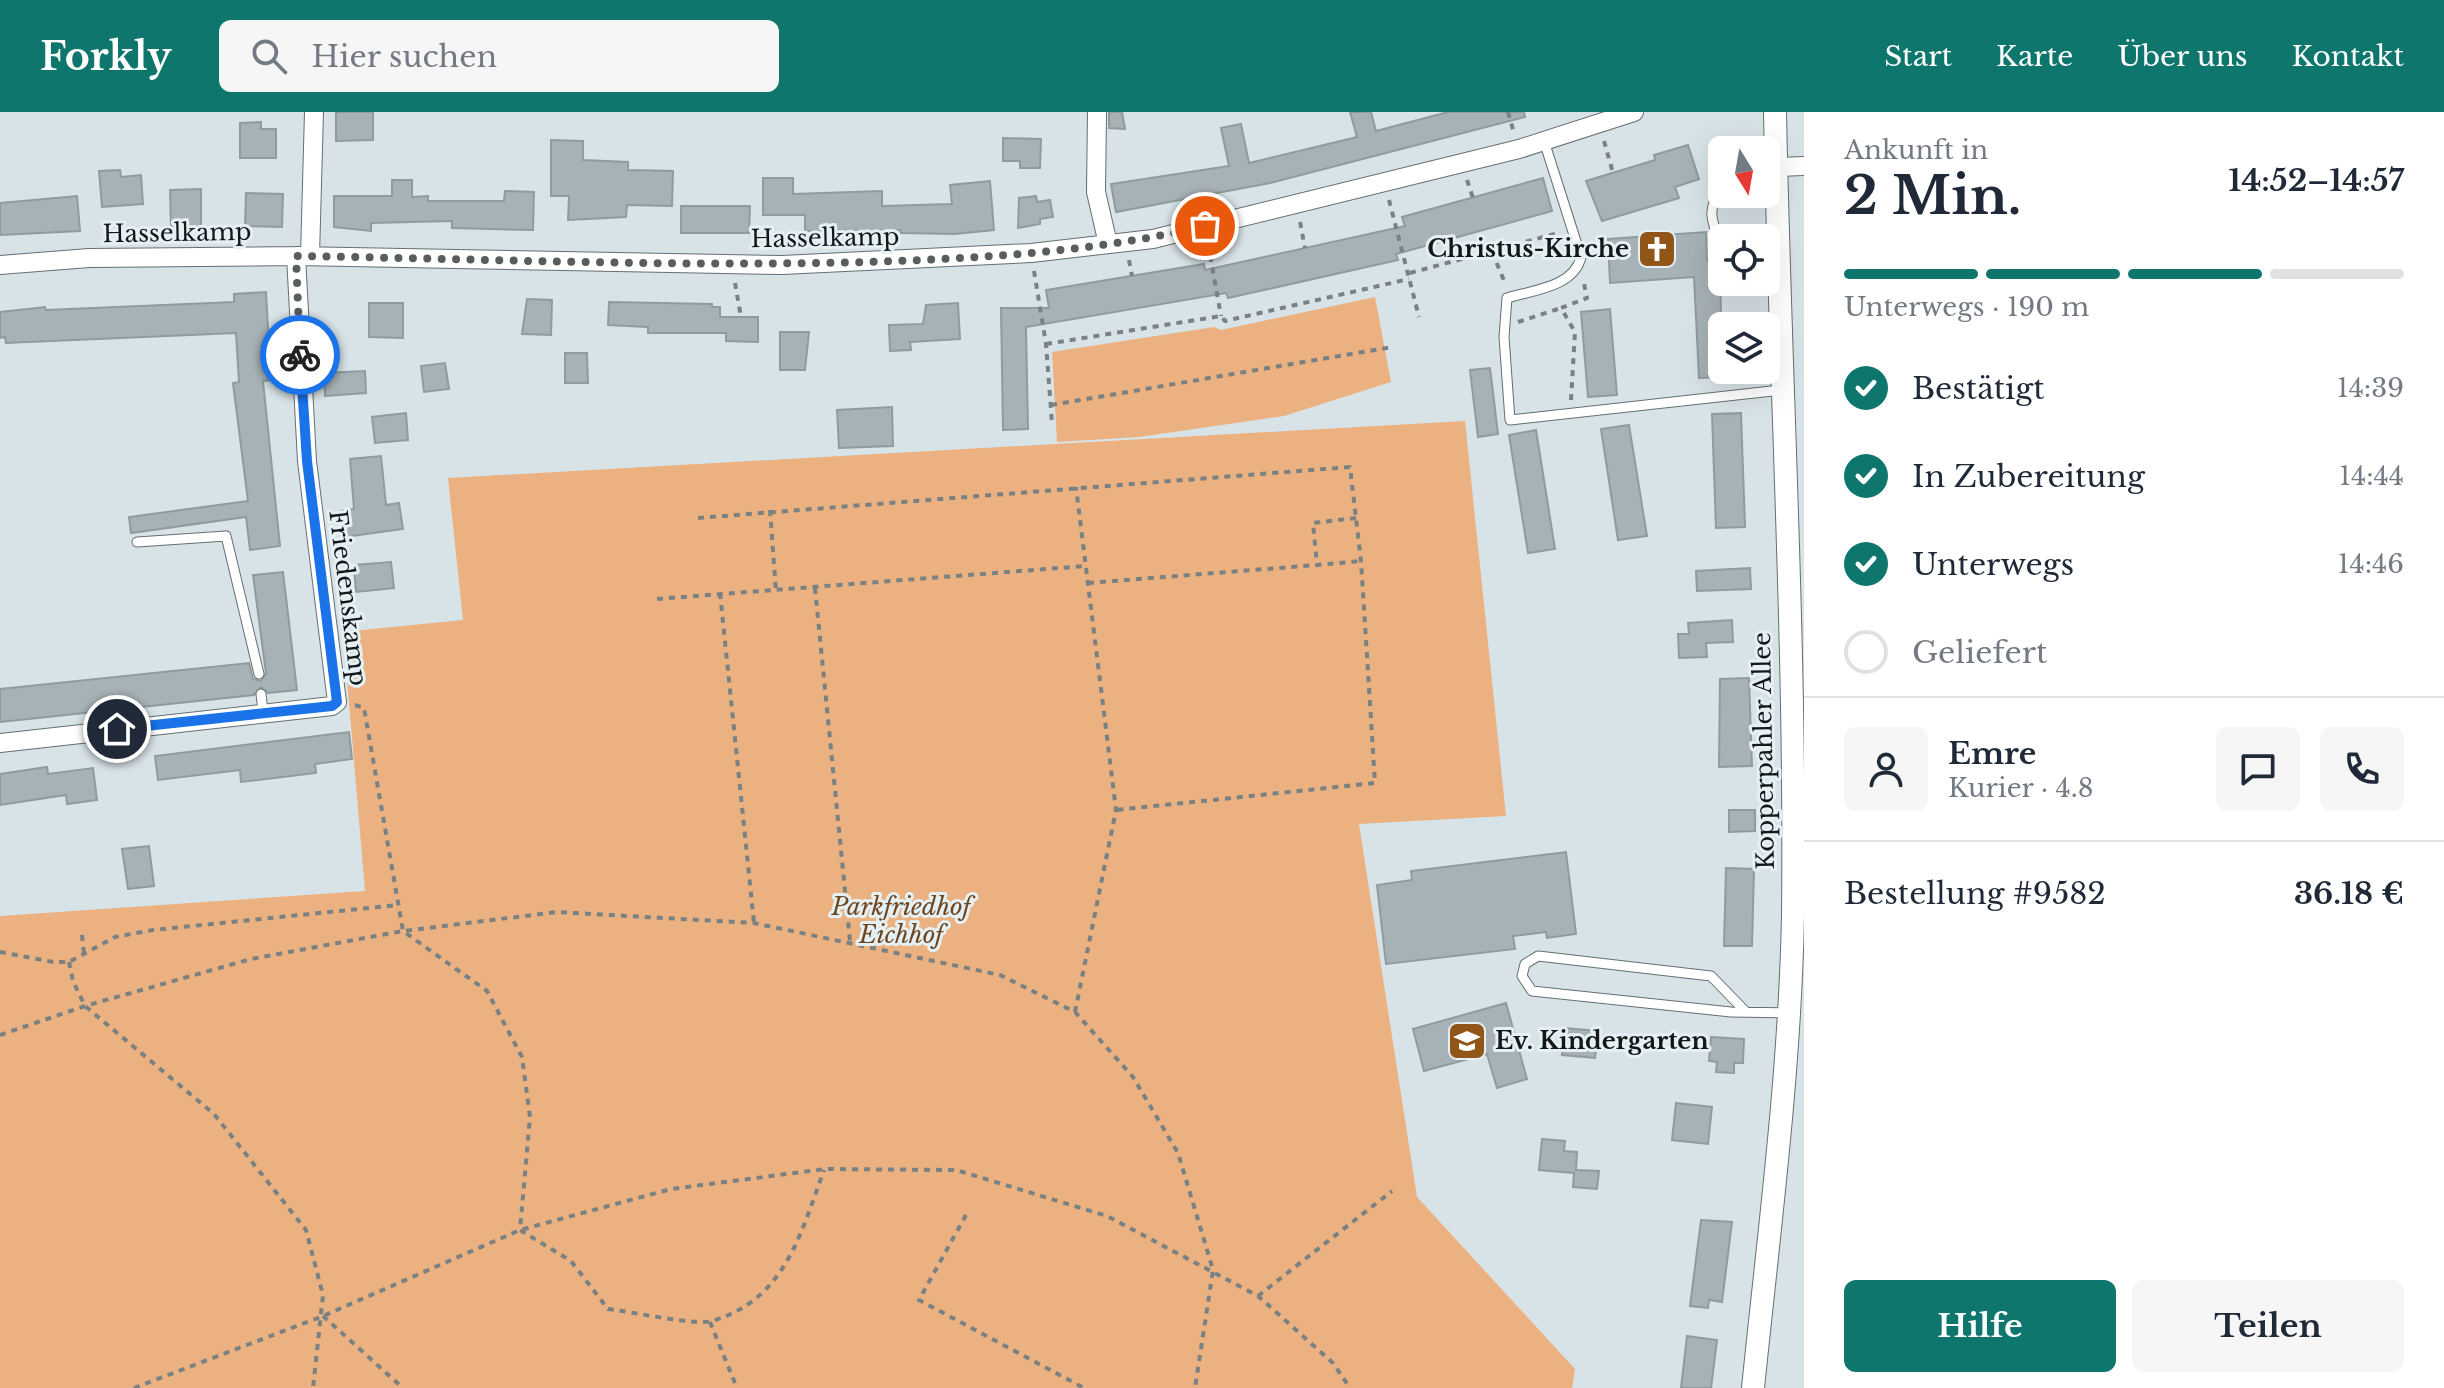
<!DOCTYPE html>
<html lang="de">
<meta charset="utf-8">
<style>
:root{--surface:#fff;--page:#f6f6f7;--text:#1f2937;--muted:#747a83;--line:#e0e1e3;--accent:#0f766e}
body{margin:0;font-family:"Libre Baskerville",serif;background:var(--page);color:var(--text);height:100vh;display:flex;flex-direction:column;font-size:30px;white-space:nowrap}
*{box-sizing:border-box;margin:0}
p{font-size:26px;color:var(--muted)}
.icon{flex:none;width:44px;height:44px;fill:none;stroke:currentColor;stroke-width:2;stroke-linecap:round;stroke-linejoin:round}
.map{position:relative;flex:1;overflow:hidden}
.panel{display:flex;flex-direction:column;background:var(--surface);width:640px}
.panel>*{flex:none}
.needle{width:52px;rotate:169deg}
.buttons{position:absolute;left:1708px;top:24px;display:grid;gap:16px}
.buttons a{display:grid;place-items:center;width:72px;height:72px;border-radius:12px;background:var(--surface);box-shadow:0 8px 32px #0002;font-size:40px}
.pin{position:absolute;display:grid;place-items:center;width:68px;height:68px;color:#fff;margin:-34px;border:4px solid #fff;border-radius:50%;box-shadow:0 2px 8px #0007}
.courier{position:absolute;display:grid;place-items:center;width:80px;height:80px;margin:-40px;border:6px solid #1a73e8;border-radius:50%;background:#fff;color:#222;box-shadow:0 2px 10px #0007}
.overview em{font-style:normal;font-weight:700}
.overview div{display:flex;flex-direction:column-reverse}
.overview{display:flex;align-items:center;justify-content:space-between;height:136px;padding:0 40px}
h1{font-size:52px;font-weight:700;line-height:60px}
.bar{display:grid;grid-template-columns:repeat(4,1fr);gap:12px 8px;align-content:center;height:96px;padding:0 40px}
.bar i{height:10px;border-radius:6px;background:var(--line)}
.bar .current{background:var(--accent)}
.bar p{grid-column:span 4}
.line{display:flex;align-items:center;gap:20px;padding:0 40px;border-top:2px solid var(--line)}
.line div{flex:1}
.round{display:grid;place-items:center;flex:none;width:84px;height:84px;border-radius:12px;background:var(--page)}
ol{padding:0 40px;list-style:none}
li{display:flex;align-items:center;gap:24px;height:88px}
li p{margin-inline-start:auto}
li .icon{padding:8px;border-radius:50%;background:var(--accent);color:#fff;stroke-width:4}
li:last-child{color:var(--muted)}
li i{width:44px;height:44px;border:4px solid var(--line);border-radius:50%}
.primary-button{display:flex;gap:16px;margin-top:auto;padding:16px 40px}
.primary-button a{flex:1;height:92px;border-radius:12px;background:var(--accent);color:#fff;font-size:32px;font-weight:700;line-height:92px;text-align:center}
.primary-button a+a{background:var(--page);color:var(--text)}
header{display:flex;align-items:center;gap:48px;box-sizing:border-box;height:112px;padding:0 40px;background:var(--accent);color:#fff}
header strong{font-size:38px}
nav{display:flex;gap:44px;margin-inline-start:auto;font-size:28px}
.search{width:560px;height:72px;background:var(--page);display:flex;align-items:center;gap:20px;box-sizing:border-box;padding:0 28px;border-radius:12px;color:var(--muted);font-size:30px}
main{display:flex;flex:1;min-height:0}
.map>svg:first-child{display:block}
.green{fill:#ebb180}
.building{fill:#a7b2b6;stroke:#909b9e;stroke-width:2}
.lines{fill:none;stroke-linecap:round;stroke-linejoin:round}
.service-casing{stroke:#656f72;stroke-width:11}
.minor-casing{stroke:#656f72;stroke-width:20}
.tertiary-casing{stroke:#656f72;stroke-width:24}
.path{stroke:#798183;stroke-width:4;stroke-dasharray:6 6;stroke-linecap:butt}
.service{stroke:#fff;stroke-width:9}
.minor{stroke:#fff;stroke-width:18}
.tertiary{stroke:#fff;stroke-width:22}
.done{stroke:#585e60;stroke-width:8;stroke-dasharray:0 14.4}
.route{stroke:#1a73e8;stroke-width:10}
.labels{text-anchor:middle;stroke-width:6;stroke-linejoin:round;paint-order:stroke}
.street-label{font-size:24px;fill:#131718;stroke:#e5f0f4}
.poi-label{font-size:24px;font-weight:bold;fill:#131718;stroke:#e5f0f4;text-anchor:end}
.park-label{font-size:24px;font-style:italic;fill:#6f461f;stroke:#e5f0f4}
</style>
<header>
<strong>Forkly</strong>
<div class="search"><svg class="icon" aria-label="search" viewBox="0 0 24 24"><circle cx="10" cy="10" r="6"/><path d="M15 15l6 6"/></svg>Hier suchen</div>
<nav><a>Start</a><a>Karte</a><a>Über uns</a><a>Kontakt</a></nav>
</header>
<main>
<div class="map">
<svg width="1804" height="1276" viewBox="0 0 1804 1276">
<rect width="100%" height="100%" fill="#d8e3e7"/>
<path class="green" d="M1375,185l16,85 -107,34 -145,21 -82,5 -5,-90 162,-25 7,3z
M1465,309l41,395 -147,8 58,373 158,172 -3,19h-1572v-472l365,-25 -22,-259 120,-12 -15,-142z"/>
<path class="building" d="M336,0h37v28l-37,1z
M1109,0h13l3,17 -16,-1z
M1350,0h21l5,19 72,-19h76l1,5 -255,66 -154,29 -5,-28 118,-18 -8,-38 20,-4 8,39 108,-26z
M261,10v7h15v29h-36v-35z
M1003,26l38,1 -1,29h-20v-7h-17z
M551,28l32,1v19l45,2v8l45,1 -1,35 -45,-1 -1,12 -58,3 1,-24h-18z
M1688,33l11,34 -24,8 4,11 -77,23 -16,-40 69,-21 -1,-5z
M120,58l1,7 20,-2 2,29 -41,3 -3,-36z
M763,66h30v16l89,-3v15l70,-2 -2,-19 40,-4 4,49 -39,4 -54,-1 -1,-3 -95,1v-16h-42z
M1543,66l9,33 -156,43 2,6 -170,38 -2,-5 -200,34 2,102 -25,1 -2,-122h48l-3,-18 158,-26 1,6 200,-44 -3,-9z
M392,68h20v17l16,-1v5h76l1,-10 29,1 -1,38 -81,-2v-7l-81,2v8l-37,-4v-31h58z
M201,77v37l-30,1 -1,-37z
M246,81l37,1 -1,33 -37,-1z
M77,84l3,35 -80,4v-32z
M1036,84l1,6 13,-2 3,17 -13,2v5l-22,4 1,-30z
M681,94h69l-1,27h-68z
M1706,120l1,29 13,-1 2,117 -23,1 -5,-101 -84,6 -2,-44z
M266,180l5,88 -8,1 17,165 -30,4 -4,-33 -115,16 -2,-16 119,-16 -15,-118 6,-1 -3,-49 -230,10 -1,-6 -5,1v-26l45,-5 1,3 188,-8v-8z
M527,187l25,1 -1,35 -29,-1z
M609,190l103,2v3h8v10h38v25l-32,-1v-8h-78v-6l-40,-2z
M369,191h34v35l-34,-1z
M958,191l2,36 -50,3 1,8 -21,1 -1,-26 34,-1 3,-19z
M1610,197l7,86 -29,2 -7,-85z
M780,220h29l-4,38h-25z
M565,241h22l1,30h-23z
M445,251l4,26 -25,3 -3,-26z
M1490,256l8,66 -20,3 -8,-67z
M365,259l1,22 -41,3 -1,-23z
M892,295l1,39 -54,2 -2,-38z
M406,301l2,27 -33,3 -3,-26z
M1741,301l4,114 -29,1 -4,-114z
M1629,313l18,111 -29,4 -17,-111z
M1536,318l19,119 -27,4 -19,-118z
M381,344l5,49 13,-2 4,26 -59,8 -3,-26 13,-2 -4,-50z
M391,450l3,26 -38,4 -2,-27z
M1750,456l1,21 -54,2 -1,-20z
M283,460l14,118 -29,3 -7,-6 -7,8 -254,27v-33l249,-26 4,16 8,2 5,-8 -13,-98z
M1732,508l1,22 -27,1 1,14 -28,1 -1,-24h11l-1,-11z
M1749,566l3,88 -33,1 1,-88z
M349,620l3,27 -37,5 1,9 -75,9 -1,-12 -82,10 -3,-24z
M47,655l1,7 45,-6 4,32 -30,4 -1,-9 -66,10v-31z
M1729,698h26v21l-26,1z
M149,734l5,40 -26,3 -6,-40z
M1566,740l10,82 -29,4 -1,-6 -33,4 2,13 -129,15 -9,-79 35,-5 -1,-9z
M1726,756l28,1 -2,77h-28z
M1506,891l21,76 -30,9 -10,-34 -63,17 -11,-42z
M1564,916l34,3 -3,27 -33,-3z
M1711,925l33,2 -1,24h-9v10l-18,-1 1,-10 -8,-1z
M1676,991l36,4 -4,37 -36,-4z
M1542,1027l23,2 -1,10 13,1 -1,18 23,1 -2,18 -24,-2 1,-14 -35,-3z
M1701,1108l31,2 -10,80 -13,-2 -1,8 -18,-2z
M1687,1224l30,4 -6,48h-30z"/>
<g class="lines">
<defs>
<path id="service" d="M1544,29l37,116c-7,30 -48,33 -74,41l-3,39 6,83 271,-30
M1721,133c-7,-19 -17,-37 1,-53
M137,430l89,-6 33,138
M261,582l2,18
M1746,900l-35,-36 -173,-20 -13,8 -3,12 10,15 199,21 58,1"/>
<path id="minor" d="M1097,0l-1,80 12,52
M1776,55l28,-1
M310,144l4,-144
M0,153l89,-7 207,-2 486,9 249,-12 122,-14 366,-90 115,-37
M0,631l332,-37 5,-4 -30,-241 -11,-205"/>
<path id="tertiary" d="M1753,1276c16,-157 37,-315 40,-473 3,-268 -13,-536 -18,-803"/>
</defs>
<use href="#service" class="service-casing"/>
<use href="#minor" class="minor-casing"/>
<use href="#tertiary" class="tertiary-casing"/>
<path class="path" d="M1508,0l6,21
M1604,29l9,32
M1467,68l6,18
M1389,88l30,117
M1300,110l5,26
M1208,132l13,72
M1492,140l13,31
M1129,148l3,16
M1034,159l12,73 6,79
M1410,161l148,-40
M735,171l6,34
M1518,210l43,-14
M1046,232l175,-28 4,5 184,-42
M1571,288l4,-68 -14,-24 26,-10 -4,-19
M1051,293l341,-58
M770,398l6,81
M698,406l652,-51 11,94 14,222 -259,27
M1356,406l-43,5 4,42 44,-4
M1088,471l229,-18
M815,476l35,353
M720,481l34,330
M657,487l428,-33
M355,593l9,3 39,223 84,60 35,66 8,60 -10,113 51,31 37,48c20,2 88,17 104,12 73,-21 89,-88 112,-151
M82,823l2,19
M0,840l53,10h16l46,-25 38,-7 245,-25
M69,850l4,19 12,25 129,108 92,116 17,65 -10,93
M1075,900l41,-202 -40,-323
M0,923l85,-29 166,-47 152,-28 154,-19 197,11 246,52 75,37 58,65 45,76 35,117 -18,118
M966,1103l-47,85 165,88
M1258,1184l134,-105
M323,1204l80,72
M710,1210l27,66
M134,1276l189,-72 197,-86 151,-41 154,-20 131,1 151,46 151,80 75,67 17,25"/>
<use href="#service" class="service"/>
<use href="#minor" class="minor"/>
<use href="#tertiary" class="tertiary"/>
</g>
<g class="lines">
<path class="done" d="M300,243l-4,-99c200,3 401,12 601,5 103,-4 207,-11 308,-35"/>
<path class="route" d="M117,617l215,-23 5,-4 -30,-241 -7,-106"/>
</g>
<defs>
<symbol id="church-square" viewBox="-11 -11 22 22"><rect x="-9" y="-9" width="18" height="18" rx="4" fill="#915517" stroke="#e5f0f4"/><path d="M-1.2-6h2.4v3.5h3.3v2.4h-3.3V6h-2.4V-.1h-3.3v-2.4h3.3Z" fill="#fff"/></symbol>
<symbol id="school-square" viewBox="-11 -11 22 22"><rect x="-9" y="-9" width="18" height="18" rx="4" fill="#915517" stroke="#e5f0f4"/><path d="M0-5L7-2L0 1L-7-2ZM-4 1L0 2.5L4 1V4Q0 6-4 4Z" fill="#fff"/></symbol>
</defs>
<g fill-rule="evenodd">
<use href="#church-square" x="1635" y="115" width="44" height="44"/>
<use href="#school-square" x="1445" y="907" width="44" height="44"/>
</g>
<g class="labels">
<g class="street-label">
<text transform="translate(177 121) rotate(-1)" y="8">Hasselkamp</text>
<text transform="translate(825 126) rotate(-1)" y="8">Hasselkamp</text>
<text transform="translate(348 486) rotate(83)" y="8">Friedenskamp</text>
<text transform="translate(1764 639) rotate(-91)" y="8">Kopperpahler Allee</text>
</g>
<g class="poi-label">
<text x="1629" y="145">Christus-Kirche</text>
<text x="1495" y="937" text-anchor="start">Ev. Kindergarten</text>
</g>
<g class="park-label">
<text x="901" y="803">Parkfriedhof<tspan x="901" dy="28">Eichhof</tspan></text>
</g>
</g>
</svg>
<div class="buttons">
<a><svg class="needle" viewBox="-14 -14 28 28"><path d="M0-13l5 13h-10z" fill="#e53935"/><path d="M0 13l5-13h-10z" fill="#747a83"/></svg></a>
<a><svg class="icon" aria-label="locate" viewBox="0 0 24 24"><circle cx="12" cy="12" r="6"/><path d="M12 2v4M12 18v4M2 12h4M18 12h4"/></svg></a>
<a><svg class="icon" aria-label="layers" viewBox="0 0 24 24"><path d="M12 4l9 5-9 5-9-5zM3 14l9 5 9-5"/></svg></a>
</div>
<div class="pin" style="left:1205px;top:114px;background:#ea580c"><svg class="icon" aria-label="bag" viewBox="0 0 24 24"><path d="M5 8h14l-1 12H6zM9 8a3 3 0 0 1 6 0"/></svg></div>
<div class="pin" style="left:117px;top:617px;background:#1f2937"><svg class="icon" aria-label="home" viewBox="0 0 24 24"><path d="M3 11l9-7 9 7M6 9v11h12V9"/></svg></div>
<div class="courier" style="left:300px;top:243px"><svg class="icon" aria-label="bike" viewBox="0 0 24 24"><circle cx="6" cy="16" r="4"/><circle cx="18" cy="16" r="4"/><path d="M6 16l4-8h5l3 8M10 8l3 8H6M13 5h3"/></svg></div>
</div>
<section class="panel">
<div class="overview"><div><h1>2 Min.</h1><p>Ankunft in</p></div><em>14:52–14:57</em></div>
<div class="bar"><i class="current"></i><i class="current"></i><i class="current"></i><i></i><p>Unterwegs · 190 m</p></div>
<ol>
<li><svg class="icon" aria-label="check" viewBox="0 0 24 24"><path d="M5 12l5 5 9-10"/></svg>Bestätigt<p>14:39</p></li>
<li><svg class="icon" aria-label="check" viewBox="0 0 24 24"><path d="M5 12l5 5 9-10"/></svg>In Zubereitung<p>14:44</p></li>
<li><svg class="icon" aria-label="check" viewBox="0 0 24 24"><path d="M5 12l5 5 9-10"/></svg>Unterwegs<p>14:46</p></li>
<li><i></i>Geliefert</li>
</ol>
<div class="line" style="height:144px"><a class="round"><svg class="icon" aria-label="person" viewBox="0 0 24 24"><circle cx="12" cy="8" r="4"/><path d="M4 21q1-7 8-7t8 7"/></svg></a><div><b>Emre</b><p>Kurier · 4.8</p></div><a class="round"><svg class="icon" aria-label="chat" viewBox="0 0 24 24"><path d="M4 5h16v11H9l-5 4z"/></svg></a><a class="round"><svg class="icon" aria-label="phone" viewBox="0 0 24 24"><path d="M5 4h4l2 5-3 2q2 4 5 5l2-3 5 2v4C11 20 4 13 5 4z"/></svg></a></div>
<div class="line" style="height:104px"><div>Bestellung #9582</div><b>36.18 €</b></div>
<div class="primary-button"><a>Hilfe</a><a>Teilen</a></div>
</section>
</main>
